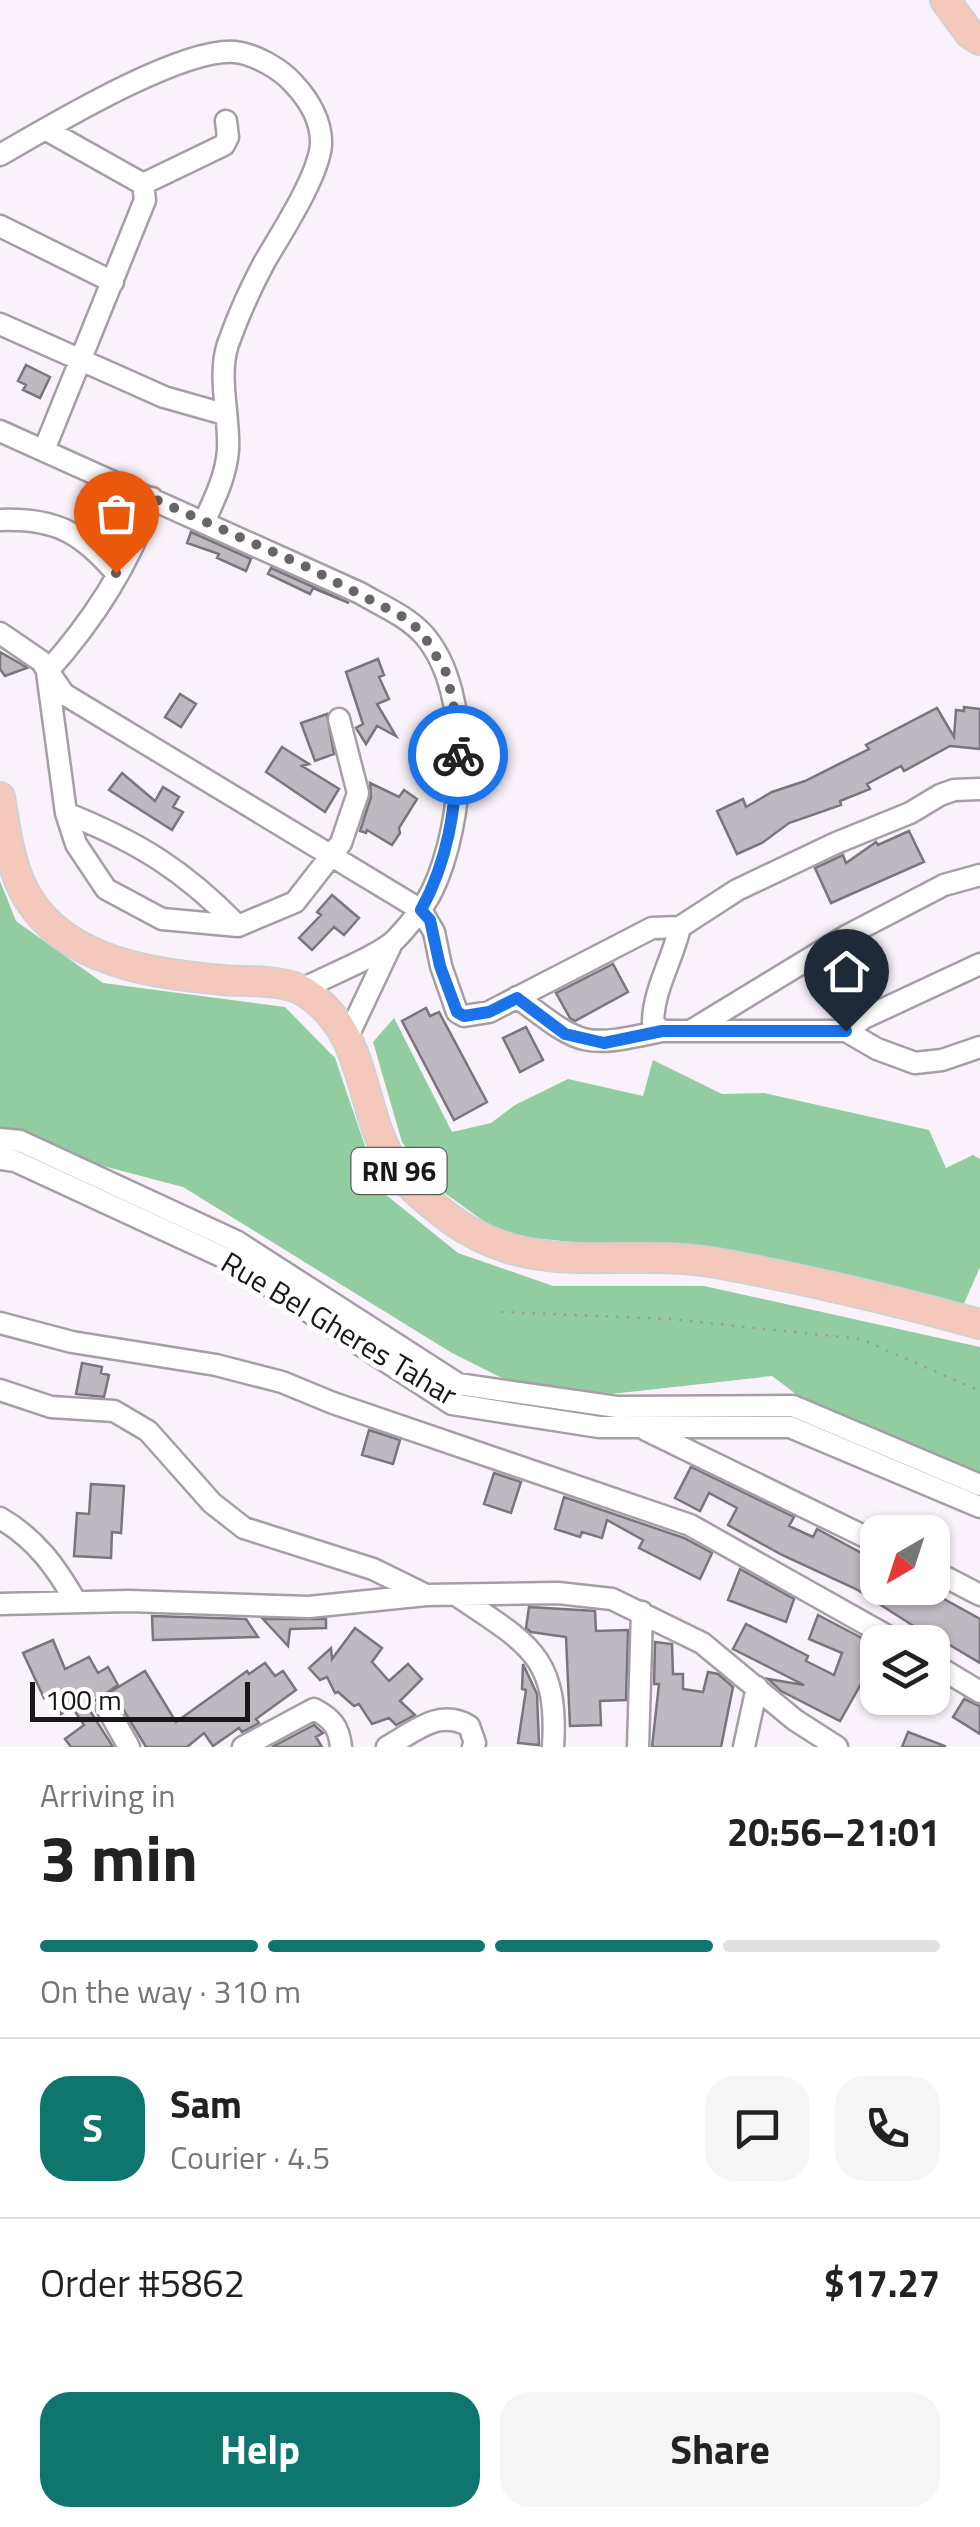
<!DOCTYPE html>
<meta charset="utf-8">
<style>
:root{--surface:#fff;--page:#f6f6f6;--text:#222;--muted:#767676;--line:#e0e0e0;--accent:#0f766e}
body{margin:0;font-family:"Titillium Web",sans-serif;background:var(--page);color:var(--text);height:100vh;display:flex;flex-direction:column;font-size:38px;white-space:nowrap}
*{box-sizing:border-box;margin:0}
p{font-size:32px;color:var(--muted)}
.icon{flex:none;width:55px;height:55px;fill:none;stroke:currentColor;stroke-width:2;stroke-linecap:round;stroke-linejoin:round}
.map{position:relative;height:1747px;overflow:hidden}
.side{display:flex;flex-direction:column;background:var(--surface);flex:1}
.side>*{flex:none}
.needle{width:65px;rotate:219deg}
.buttons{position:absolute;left:860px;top:1515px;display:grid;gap:20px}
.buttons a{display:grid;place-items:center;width:90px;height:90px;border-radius:20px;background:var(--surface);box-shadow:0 2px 8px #0004;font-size:50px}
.scale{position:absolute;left:30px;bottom:25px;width:220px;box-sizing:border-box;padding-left:10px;border:5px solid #191719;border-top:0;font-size:28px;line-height:35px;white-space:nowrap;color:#191719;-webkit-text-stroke:8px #fff;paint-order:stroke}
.pin{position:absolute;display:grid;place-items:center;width:85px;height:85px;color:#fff;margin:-102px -42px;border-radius:50% 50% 50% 0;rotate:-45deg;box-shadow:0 0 10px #0007}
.pin .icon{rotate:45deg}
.courier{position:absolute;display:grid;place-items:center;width:100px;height:100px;margin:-50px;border:8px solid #1a73e8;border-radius:50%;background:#fff;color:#222;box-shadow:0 2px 12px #0007}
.summary em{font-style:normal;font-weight:700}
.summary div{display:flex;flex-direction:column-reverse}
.summary{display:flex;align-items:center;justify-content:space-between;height:170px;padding:0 40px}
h1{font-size:65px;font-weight:700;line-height:75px}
.bar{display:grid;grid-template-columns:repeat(4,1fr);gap:15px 10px;align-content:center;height:120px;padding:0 40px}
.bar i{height:12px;border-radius:8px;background:var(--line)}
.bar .active{background:var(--accent)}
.bar p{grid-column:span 4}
.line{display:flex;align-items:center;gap:25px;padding:0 40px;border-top:2px solid var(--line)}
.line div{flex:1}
.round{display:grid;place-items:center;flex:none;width:105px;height:105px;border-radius:30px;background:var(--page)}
.button{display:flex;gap:20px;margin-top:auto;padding:20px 40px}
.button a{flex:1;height:115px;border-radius:30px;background:var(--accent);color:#fff;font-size:40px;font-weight:700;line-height:115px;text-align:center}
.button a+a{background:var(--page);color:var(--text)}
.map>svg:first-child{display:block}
.forest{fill:#92cca1}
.building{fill:#beb9c1;stroke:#7a757d;stroke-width:2.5}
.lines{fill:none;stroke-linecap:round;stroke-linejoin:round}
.minor-casing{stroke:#a69ea6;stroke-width:25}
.major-casing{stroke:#d1d1d1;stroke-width:32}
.path{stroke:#9f999f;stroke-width:2.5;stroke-dasharray:2.5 8;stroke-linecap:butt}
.minor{stroke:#fff;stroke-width:20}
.major{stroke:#f5c8bc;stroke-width:28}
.done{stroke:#686468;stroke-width:10;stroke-dasharray:0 18}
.route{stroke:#1a73e8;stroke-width:12}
.labels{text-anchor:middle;stroke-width:10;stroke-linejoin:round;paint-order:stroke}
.shield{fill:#fff;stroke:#5e5d5e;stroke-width:2.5}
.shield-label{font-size:28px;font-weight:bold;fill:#191719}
.street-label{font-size:30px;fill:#191719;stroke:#fff}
</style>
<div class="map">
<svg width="980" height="1747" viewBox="0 0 980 1747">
<rect width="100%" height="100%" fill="#faf2fa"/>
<path class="forest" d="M0,881l16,40 87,62 182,24 50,51 45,132 78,63 95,33h151l276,61v133l-109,-29 -99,-75 -224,25 -96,-48 -269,-166 -183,-48z
M394,1018l58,114 39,-9 24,-18 53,-26 75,17 10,-36 69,34 42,-1 165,37 17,38 27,-13 7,4v108l-18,41 -265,-61 -105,-3 -89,-9 -68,-49 -33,-44 -29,-100z"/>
<path class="building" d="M26,365l24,12 -10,21 -17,-8 3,-5 -8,-4z
M191,532l60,27 -5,12 -29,-13 2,-4 -32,-11z
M271,568l78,35 -36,-15 -3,6 -42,-20z
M0,652l21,12 6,4 -22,8 -5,-7z
M378,659l6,16 -5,2 10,22 -12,5 19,32 -19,-10 -11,18 -10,-16 7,-4 -17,-52z
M180,694l16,10 -15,23 -16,-10z
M964,707l16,2v40l-30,-3 -46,25 -3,-5 -34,18 3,5 -30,12 1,4 -52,18 -27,20 -25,11 -20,-43 26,-12 3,8 26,-15 33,-11 64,-32 -3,-4 71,-37 17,29 2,-27 8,1z
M327,714l7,40 -19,7 -14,-38z
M282,747l27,17 -7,2 37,23 -14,23 -59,-40z
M122,773l33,28 8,-14 16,10 -6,10 10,5 -11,18 -63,-40z
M370,783l29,14 5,-7 13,9 -18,29 1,5 -8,12 -25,-15 -1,3 -6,-2 11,-34z
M909,831l15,31 -93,41 -16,-35 28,-13 3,8 30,-21 2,3z
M332,895l27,23 -15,17 -10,-8 -22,23 -13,-12 22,-23 -4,-3z
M613,964l15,28 -53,29 -5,-3 -14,-25z
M426,1008l4,8 9,-4 48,90 -33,18 -52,-99z
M526,1027l17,33 -23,12 -17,-34z
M82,1363l20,4 -1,6 8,2 -5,22 -28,-3z
M369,1430l31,10 -7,24 -31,-9z
M691,1467l103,50 -5,9 24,11 4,-8 61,33v26h46l56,31v44l-42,-25 -1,3 -81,-52 -74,-34 -54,-30 9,-17 -28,-15 -9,18 -25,-13z
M494,1473l27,9 -10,31 -27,-9z
M91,1484l33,2 -3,47 -9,-1 -1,26 -37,-2 3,-43 12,1z
M564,1497l120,41 28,15 -12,26 -61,-31 4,-8 -36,-20 -5,18 -20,-6 -2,5 -25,-8z
M740,1569l54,30 -8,23 -58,-22z
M529,1607l66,4 1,20 32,-1 -2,70 -26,1 1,24 -31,1 -4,-89 -35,-5 -5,-4z
M818,1615l59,31 -14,39 -2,-1 -21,37 -59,-30 -13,-12 36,6 -71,-36 13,-25 62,32 -2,5 28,14 8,-22 -33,-14z
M152,1616l94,3 12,18 -105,3z
M263,1619h63v9l-36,1 -2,17z
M355,1628l27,20 -10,14 17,19 19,-17 14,15 -22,22 15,14 -19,10 -7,-7 -17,6 -13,-20 -5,2 -16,-14 -3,1 -8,-16 -7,3 -11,-12 22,-20 1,11z
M53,1640l12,29 24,-12 9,16 10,-6 10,18 -31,21 26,41h-42l-6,-8 19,-14 -12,-18 -11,7 -13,-19 -4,3 -21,-45z
M655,1642l17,2 1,30h10v15l20,3 5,-20 10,2 15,13 -12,60h-69l7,-63h-5z
M265,1663l10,13 8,-5 13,19 -40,29 3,4 -17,9 -3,-4 -26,18 -9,-13 -17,14h-41l-34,-56 33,-20 31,51 71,-51 2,3z
M523,1664l14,30 2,51 -21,-2 8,-53 -4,-1z
M964,1699l16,7v28l-27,-17z
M314,1725l9,8 -7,4 6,10h-50z
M908,1732l37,14v1h-43z"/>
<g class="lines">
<defs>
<path id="minor" d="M0,155c49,-28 181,-108 235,-103 20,2 46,17 59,32 15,16 28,38 27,61 -3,32 -39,87 -56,116 -14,26 -27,55 -37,83 -11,33 2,73 0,106 -2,26 -13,48 -24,72
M143,184l81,-39 4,-8 -2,-16
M0,226l113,56
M0,324l164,73 60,17
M0,431l360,162c22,13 47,23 64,42 51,59 40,190 8,256 -9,18 -22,33 -36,48 -17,17 -71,38 -94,50
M44,450l101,-250 -2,-16 -98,-55
M152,498c-21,64 -60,124 -105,174l19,141 10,31 30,45 56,30 76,7 57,-24 46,-59 17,-50 -19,-74
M0,520c55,-2 81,12 116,53
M0,633l41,28 23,33 357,216 13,22 7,34 16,46 7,4 25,-4 163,-84 28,-1 57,-37 99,-47 74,-30 30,-18 14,-5 26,-1
M66,813c72,29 118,57 172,113
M680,927c-7,32 -27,63 -27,96l9,8h184l31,18 38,14 27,-3 38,-13
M517,997c66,50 65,51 145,34
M692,1030l156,-95 96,-50 36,-10
M846,1031l18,-13 116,-54
M348,1036l44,-93
M0,1139l20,2 216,100 222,143 159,23 176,-1 187,79
M0,1159l15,2 212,98 225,145 147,23h191l190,80
M0,1323l72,19 144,23 66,17 51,21 357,122 208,117
M0,1390l51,17 63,4 34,20 64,72 32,25 129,41 53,26
M646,1430l232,113
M0,1518c36,21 56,49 76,84
M932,1570l48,25
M456,1595c70,48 103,59 97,152
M0,1604l129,-3 180,6 117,-12 132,-2 54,6 90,44 93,77 42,27
M932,1663l48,29
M107,1708l22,39
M243,1747l71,-38c17,9 25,17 27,38
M387,1747c27,-15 52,-39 82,-21l6,17 -2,4
M638,1747l4,-135
M744,1747l13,-60"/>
<path id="major" d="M945,0l25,34 10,6
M0,797c6,35 10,71 28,101 40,65 127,76 195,82 24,2 61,-1 82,12 63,40 53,113 87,170 10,17 27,32 42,44 93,81 181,38 288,58 86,16 174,37 258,60"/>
</defs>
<use href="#minor" class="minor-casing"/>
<use href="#major" class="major-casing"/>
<path class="path" d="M501,1312l169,7 191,20 119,52"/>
<use href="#minor" class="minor"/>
<use href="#major" class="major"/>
</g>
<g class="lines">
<path class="done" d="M116,573l26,-43 10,-32 155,69 102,53 15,16 23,38 10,49 1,32"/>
<path class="route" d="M458,755c-3,55 -10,106 -37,155l9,10 10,46 17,46 7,4 25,-4 28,-14 48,36 39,9 58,-12h184"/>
</g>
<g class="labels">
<rect class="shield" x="351.5" y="1148" width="95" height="46" rx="8"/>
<g class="shield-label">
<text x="399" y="1181">RN 96</text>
</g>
<g class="street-label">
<text transform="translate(339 1329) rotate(31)" y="10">Rue Bel Gheres Tahar</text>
</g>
</g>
</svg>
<div class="buttons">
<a><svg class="needle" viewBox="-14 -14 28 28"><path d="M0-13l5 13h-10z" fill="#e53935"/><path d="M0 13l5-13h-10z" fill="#767676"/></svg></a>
<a><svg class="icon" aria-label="layers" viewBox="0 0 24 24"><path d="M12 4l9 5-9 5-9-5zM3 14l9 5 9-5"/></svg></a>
</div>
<div class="scale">100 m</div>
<div class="pin" style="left:116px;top:573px;background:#ea580c"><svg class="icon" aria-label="bag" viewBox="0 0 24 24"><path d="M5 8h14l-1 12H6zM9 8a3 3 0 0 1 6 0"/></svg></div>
<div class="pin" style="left:846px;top:1031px;background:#1f2937"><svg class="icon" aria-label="home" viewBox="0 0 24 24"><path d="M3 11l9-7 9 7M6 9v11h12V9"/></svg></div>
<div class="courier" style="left:458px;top:755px"><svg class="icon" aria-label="bike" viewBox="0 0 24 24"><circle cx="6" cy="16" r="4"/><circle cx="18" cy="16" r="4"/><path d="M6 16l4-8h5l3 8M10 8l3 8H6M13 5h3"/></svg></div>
</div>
<section class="side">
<div class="summary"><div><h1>3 min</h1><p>Arriving in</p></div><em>20:56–21:01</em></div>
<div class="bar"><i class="active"></i><i class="active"></i><i class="active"></i><i></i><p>On the way · 310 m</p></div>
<div class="line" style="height:180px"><b class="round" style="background:var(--accent);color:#fff">S</b><div><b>Sam</b><p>Courier · 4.5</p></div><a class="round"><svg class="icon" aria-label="chat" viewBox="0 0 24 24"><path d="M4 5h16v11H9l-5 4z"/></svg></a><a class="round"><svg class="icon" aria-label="phone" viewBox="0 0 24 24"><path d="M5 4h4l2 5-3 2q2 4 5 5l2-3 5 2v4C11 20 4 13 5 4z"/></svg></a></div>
<div class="line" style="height:130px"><div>Order #5862</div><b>$17.27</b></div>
<div class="button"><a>Help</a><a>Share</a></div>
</section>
